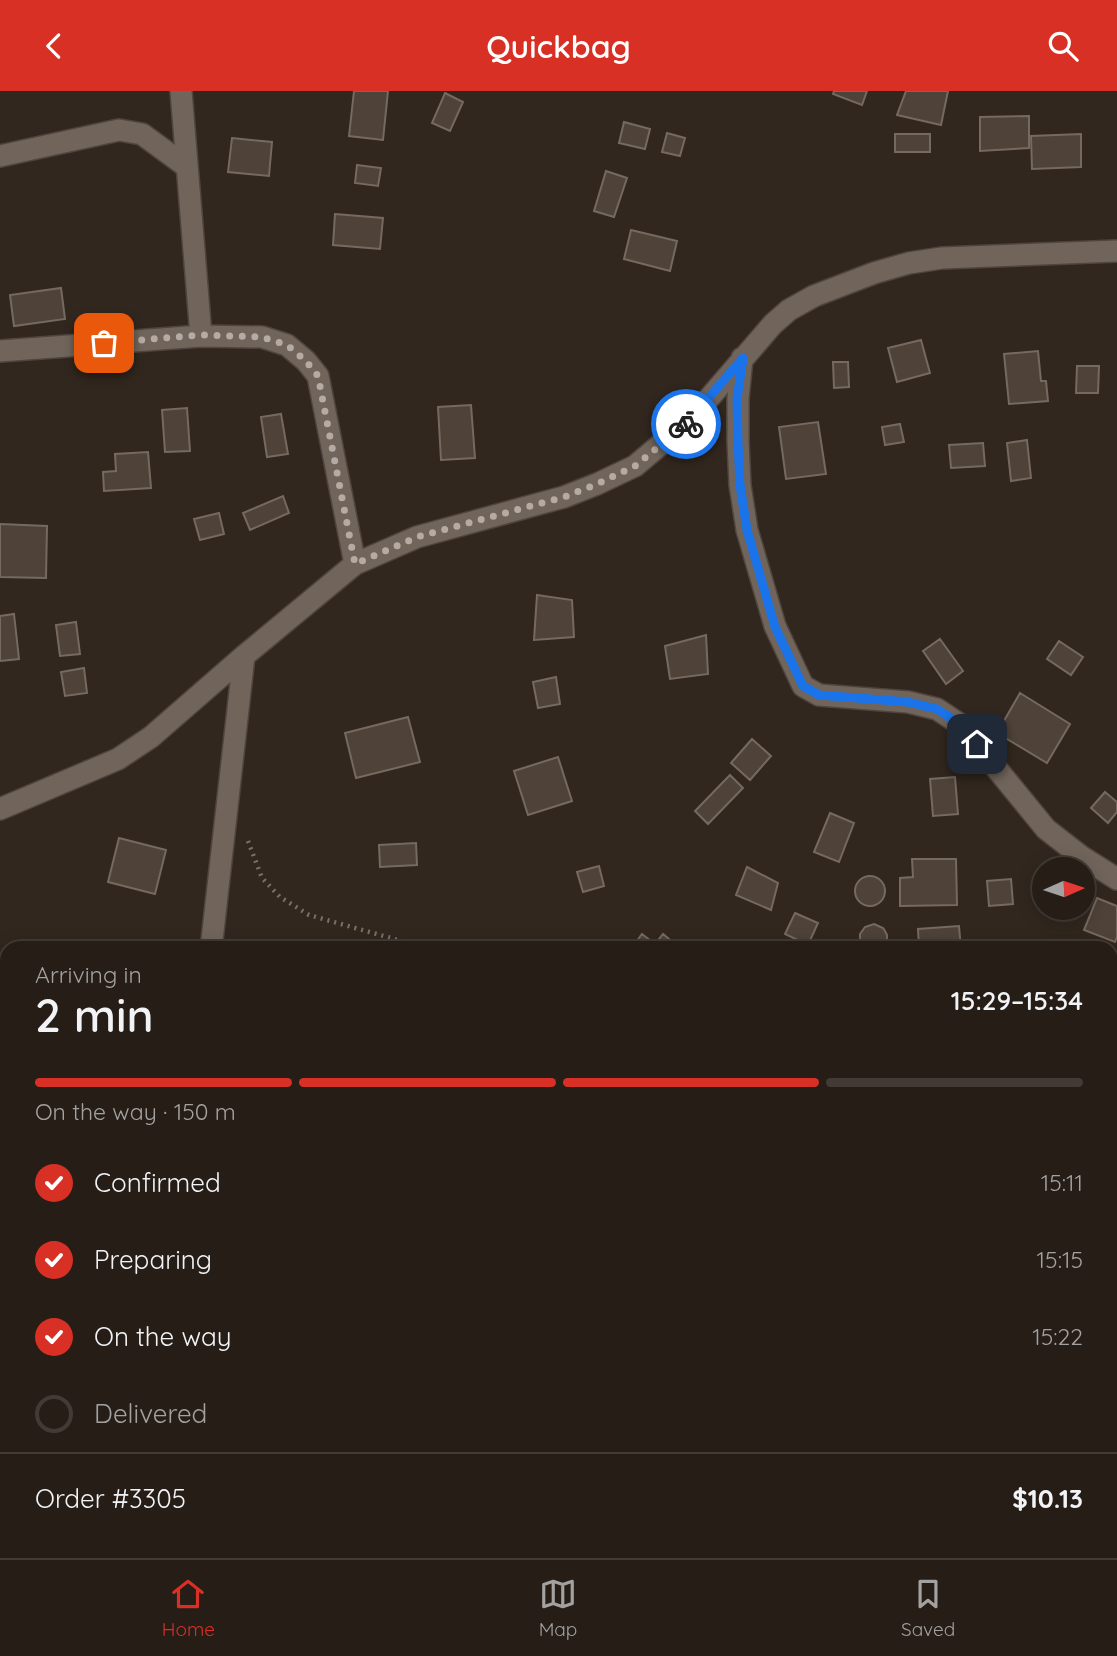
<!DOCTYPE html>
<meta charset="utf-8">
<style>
:root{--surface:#251d16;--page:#2d261f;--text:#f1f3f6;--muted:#a3a2a1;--line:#423b35;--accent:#d93025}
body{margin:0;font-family:Quicksand,sans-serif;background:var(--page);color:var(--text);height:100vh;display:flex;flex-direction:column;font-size:26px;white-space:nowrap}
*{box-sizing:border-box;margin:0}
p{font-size:23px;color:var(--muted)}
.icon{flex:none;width:38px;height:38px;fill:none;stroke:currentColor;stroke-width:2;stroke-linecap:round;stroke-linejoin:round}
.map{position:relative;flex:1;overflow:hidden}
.drawer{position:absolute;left:0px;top:850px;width:1118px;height:618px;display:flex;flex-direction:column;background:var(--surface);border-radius:21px 21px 0 0;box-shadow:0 4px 18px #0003,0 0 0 2px var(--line)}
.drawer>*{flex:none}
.needle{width:46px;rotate:87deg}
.tools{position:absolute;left:1032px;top:766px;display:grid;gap:14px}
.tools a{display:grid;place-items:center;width:63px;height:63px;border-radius:50%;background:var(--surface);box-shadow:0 4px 18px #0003,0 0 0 2px var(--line);font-size:35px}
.pin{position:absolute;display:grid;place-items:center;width:60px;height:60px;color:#fff;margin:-30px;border-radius:14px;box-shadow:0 4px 10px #0006}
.courier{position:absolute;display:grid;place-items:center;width:70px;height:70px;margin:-35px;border:5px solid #1a73e8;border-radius:50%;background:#fff;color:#222;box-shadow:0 2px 9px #0007}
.summary em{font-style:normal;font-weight:600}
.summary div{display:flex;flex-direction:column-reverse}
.summary{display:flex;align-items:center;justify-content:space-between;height:119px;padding:0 35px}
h1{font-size:46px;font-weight:600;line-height:52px}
.bar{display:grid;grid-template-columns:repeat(4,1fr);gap:10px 7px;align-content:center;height:84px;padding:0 35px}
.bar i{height:9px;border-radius:5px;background:var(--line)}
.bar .selected{background:var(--accent)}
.bar p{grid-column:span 4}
.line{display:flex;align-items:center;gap:18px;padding:0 35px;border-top:2px solid var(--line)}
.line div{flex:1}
ol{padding:0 35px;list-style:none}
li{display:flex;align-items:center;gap:21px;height:77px}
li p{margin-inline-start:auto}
li .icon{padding:7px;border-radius:50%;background:var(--accent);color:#fff;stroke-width:4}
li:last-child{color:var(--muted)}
li i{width:38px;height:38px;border:4px solid var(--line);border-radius:50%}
header{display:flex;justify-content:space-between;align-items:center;height:91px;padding:0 35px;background:var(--accent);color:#fff;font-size:32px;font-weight:600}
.menu{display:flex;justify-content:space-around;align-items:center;height:98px;border-top:2px solid var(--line);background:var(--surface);font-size:19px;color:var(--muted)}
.menu a{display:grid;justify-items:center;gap:4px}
.menu .selected{color:var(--accent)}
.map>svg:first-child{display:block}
.building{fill:#4e4239;stroke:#76695f;stroke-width:2}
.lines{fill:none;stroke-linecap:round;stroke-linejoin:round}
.street-casing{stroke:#4f453f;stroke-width:24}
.path{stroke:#797068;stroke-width:4.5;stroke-dasharray:2 5;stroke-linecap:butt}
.street{stroke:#71655b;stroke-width:21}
.done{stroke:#b3aba4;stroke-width:7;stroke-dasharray:0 12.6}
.route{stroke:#1a73e8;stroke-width:9}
</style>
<header><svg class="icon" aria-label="back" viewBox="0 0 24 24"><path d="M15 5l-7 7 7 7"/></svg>Quickbag<svg class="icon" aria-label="search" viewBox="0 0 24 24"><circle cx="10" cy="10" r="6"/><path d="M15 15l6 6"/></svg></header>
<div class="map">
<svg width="1117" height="1467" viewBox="0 0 1117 1467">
<rect width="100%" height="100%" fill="#31271e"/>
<path class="building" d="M354,0h34l-5,49 -34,-4z
M834,0h33l-5,14 -29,-11z
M906,0h42l-7,34 -44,-10z
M445,2l18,9 -13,29 -18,-8z
M1029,25v32l-49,3v-34z
M624,31l26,7 -5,20 -26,-6z
M667,42l18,5 -5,18 -18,-4z
M895,43h35v18h-35z
M1081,43v33l-49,2 -1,-33z
M232,47l40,4 -3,34 -41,-4z
M357,74l24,3 -3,18 -23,-3z
M606,80l21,7 -13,39 -20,-6z
M335,123l48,4 -3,31 -47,-4z
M631,139l46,11 -7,30 -46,-12z
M61,197l4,31 -51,7 -4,-31z
M921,249l9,33 -33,9 -9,-34z
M1038,260l3,30h5l2,20 -39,3 -5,-50z
M833,271h15l1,25 -15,1z
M1077,275h22l-1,27h-22z
M471,314l4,53 -34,2 -3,-53z
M187,317l3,43 -25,1 -3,-42z
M281,323l7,40 -21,3 -6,-40z
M818,331l8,52 -40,5 -7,-52z
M900,333l4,18 -19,3 -3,-18z
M1027,349l4,38 -20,3 -4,-38z
M983,352l2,23 -34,2 -2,-23z
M148,361l3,36 -47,3 -1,-19 13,-1 -1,-17z
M283,405l6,17 -39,17 -7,-17z
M219,422l5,21 -24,6 -6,-21z
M0,433l47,2 -1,52 -46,-1z
M537,504l35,5 2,37 -40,3z
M14,523l5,45 -19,2v-45z
M76,531l4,32 -20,2 -4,-31z
M706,544l2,39 -38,5 -5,-33z
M940,548l23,32 -17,13 -23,-33z
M1059,550l24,16 -12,18 -24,-16z
M84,577l3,25 -22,3 -4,-24z
M556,586l4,27 -22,4 -5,-26z
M1020,602l50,31 -23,39 -50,-30z
M408,626l12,45 -64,16 -11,-45z
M752,648l19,17 -21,24 -19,-17z
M558,666l14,44 -44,14 -14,-44z
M730,684l13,13 -35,36 -13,-13z
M955,686l3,37 -25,2 -3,-37z
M1105,701l12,10v10l-9,11 -17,-15z
M830,722l24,10 -15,39 -25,-10z
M119,747l47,12 -11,44 -47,-12z
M416,752l1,22 -37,2 -1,-22z
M912,768h44l1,46 -57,1v-28l13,-1z
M599,775l5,20 -21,6 -6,-20z
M747,776l31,16 -7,27 -35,-15z
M855 800a15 15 0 1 1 30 0a15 15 0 1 1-30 0Z
M1011,788l2,25 -24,2 -2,-25z
M1097,807l20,8v31l-2,5 -31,-12z
M795,822l23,10 -10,22 -23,-11z
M874,833l9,4 2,3 2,4v9l-3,5h-20l-4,-5v-10l5,-7z
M959,835l2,23h-42l-1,-20z
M642,843l13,10 8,-10 18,15h-50z
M1111,1009l6,2v55l-6,-3z
M3,1060h4v32l-7,-1z
M341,1461h22l2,6h-21z
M912,1461h59l-1,6h-59z"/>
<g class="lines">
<defs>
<path id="street" d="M181,0l20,245
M0,65l119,-26 23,4 45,33
M0,260l201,-15 61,1 25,8 19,16 12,15 37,188
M742,267l-4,41v43l2,43 7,45 28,96 28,60 16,9 89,7 29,7 24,16 85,104 36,28 35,22
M0,718l118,-50 33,-22 93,-81 111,-92 62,-27 147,-40 33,-13 38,-18 57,-48 81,-94 16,-14 25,-14 60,-23 35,-10 33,-5 175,-7
M211,858l33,-293
M1111,928h6
M0,1176l7,2
M1111,1453l6,-28
M835,1467v-6"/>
</defs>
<use href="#street" class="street-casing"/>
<path class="path" d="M248,750l14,37 18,19 29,18 121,34"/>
<use href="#street" class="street"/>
</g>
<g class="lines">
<path class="done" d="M104,252l97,-8 61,2 25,8 19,16 12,15 37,188 62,-27 147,-40 33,-13 38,-18 51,-42"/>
<path class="route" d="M686,333l57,-66 -6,41 1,43 2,43 7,45 28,97 28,59 16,9 89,7 29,7 24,16 16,19"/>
</g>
</svg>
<div class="tools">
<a><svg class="needle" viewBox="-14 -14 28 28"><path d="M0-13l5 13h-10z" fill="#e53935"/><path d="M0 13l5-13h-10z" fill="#a3a2a1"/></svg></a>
</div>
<div class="pin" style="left:104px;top:252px;background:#ea580c"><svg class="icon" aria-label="bag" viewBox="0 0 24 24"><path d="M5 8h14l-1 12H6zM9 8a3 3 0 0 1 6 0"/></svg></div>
<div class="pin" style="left:977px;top:653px;background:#1f2937"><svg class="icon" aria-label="home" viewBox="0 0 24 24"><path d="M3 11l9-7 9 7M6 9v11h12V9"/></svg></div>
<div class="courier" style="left:686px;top:333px"><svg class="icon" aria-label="bike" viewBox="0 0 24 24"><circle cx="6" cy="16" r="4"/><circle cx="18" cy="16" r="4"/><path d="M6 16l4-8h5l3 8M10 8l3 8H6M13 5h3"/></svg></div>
<section class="drawer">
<div class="summary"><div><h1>2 min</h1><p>Arriving in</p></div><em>15:29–15:34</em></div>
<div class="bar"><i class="selected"></i><i class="selected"></i><i class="selected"></i><i></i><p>On the way · 150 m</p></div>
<ol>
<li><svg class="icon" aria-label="check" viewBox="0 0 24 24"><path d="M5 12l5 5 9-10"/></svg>Confirmed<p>15:11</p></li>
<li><svg class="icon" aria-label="check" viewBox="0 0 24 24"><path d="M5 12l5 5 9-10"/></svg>Preparing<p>15:15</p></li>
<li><svg class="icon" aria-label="check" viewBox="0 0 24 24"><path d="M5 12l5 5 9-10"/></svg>On the way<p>15:22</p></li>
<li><i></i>Delivered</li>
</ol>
<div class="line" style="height:91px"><div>Order #3305</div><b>$10.13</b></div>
</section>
</div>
<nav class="menu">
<a class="selected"><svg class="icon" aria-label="home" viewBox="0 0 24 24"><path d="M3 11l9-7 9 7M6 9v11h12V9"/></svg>Home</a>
<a><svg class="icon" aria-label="map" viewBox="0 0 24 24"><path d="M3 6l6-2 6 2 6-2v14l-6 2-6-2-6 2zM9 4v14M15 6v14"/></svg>Map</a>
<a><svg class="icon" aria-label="saved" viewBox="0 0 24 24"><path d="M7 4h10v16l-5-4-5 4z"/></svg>Saved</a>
</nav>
